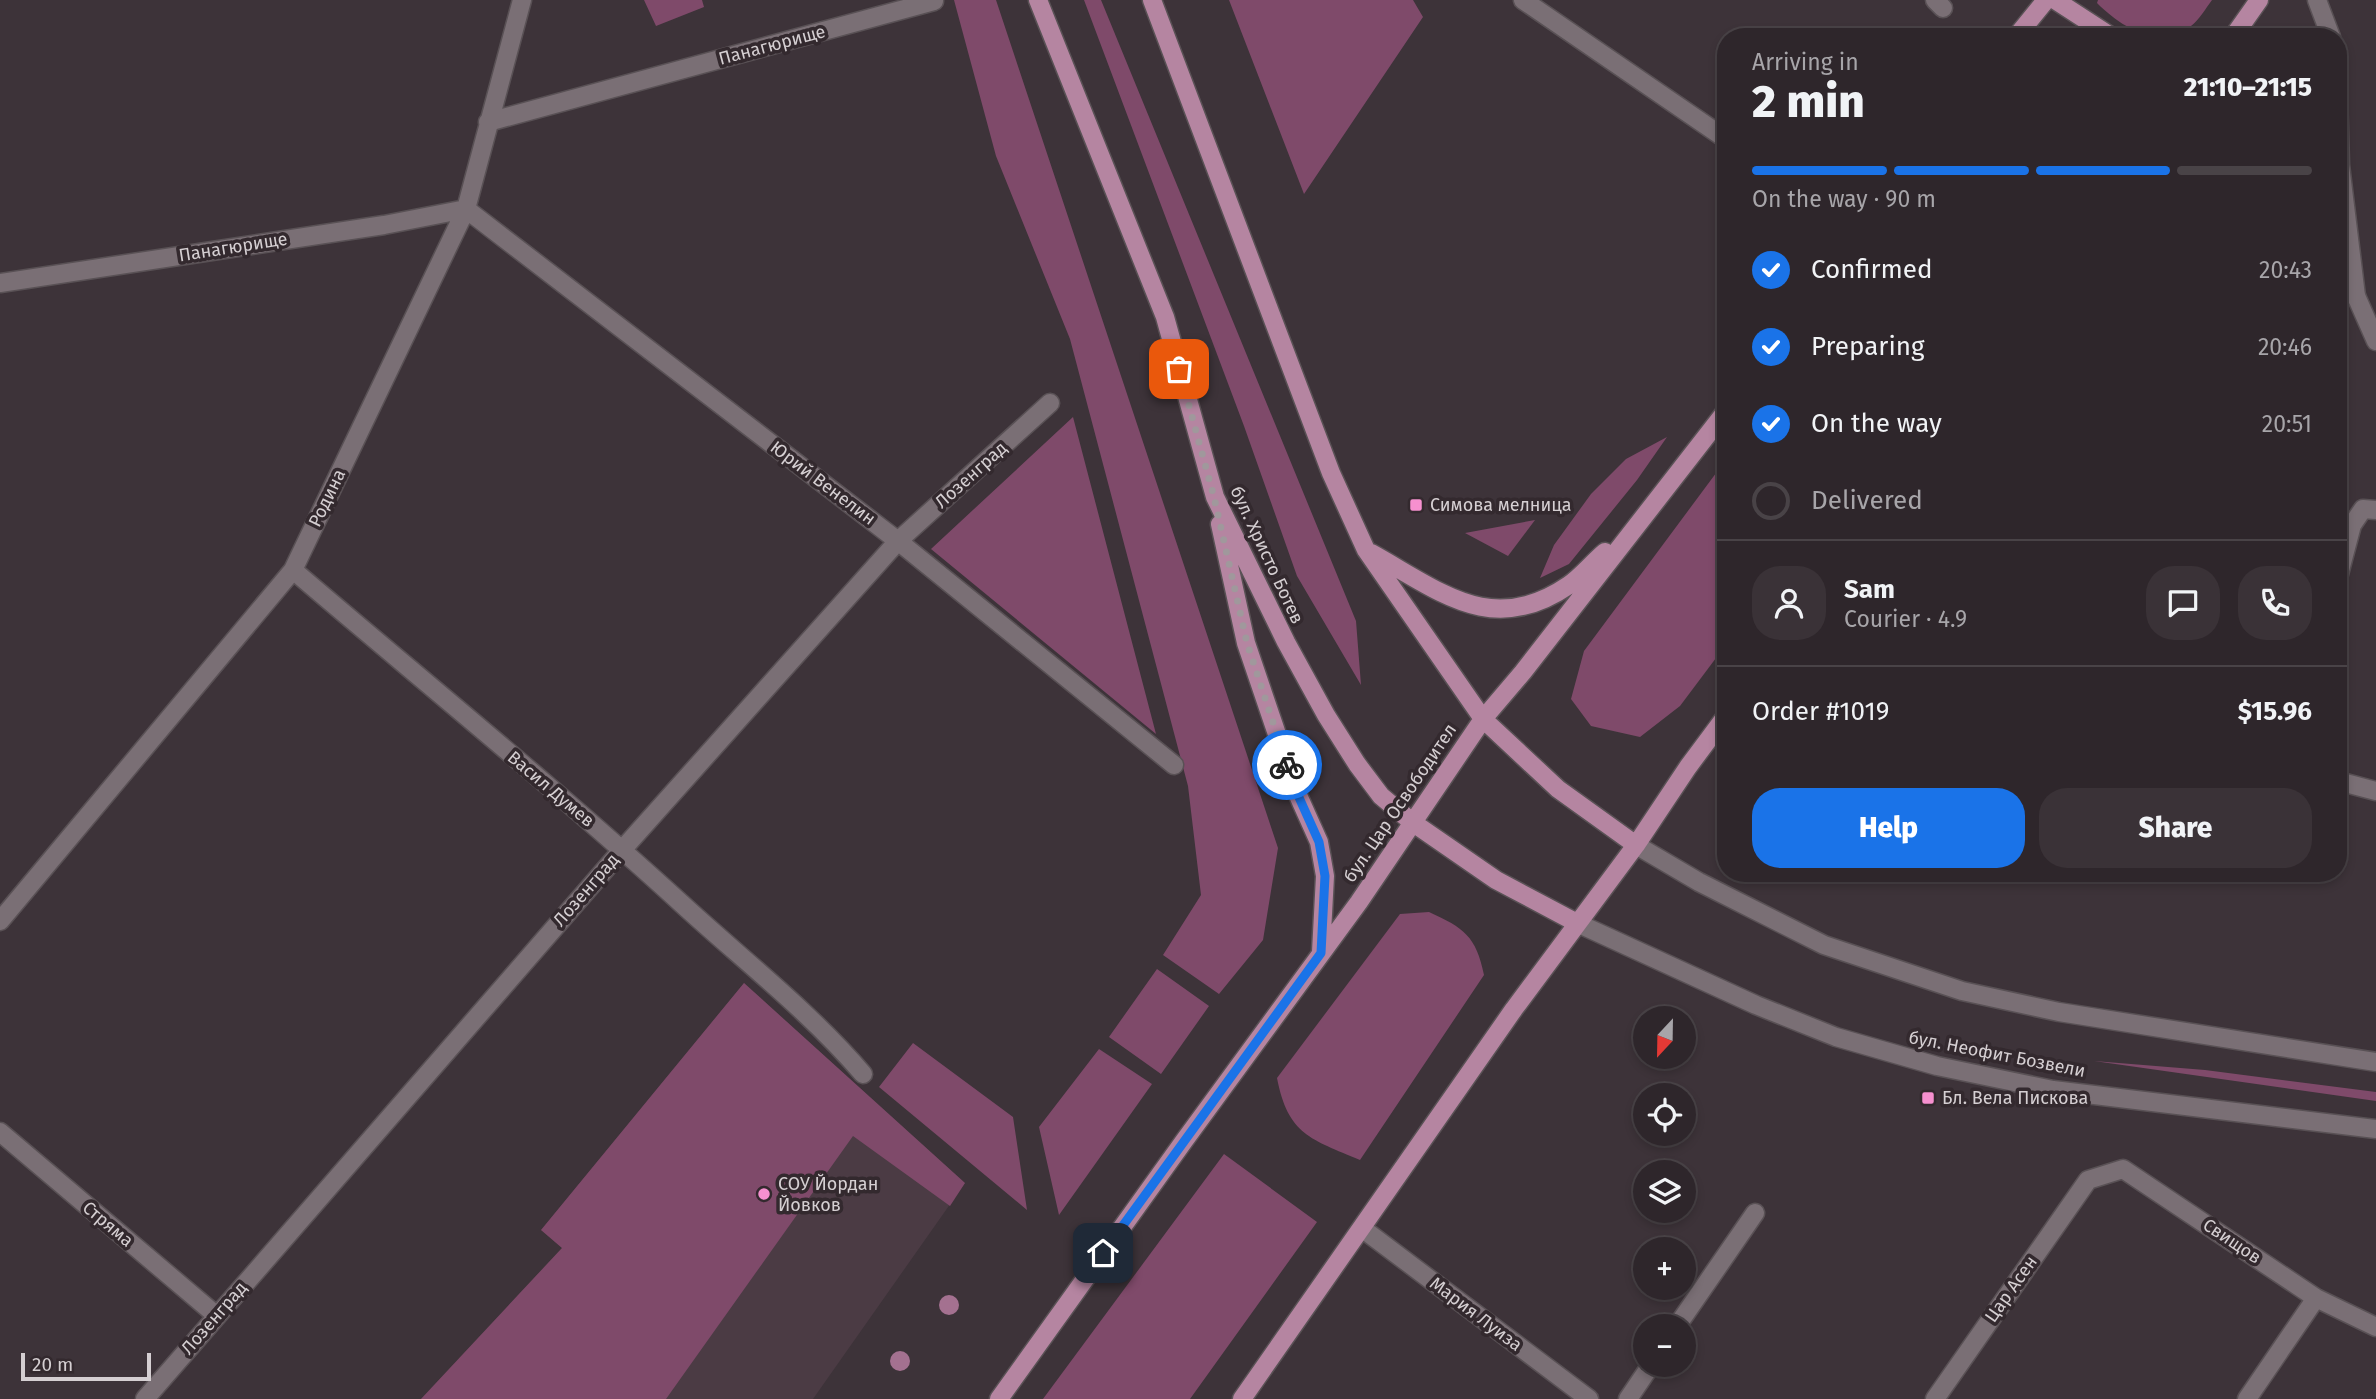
<!DOCTYPE html>
<meta charset="utf-8">
<style>
:root{--surface:#2e262b;--page:#3a3237;--text:#f1f3f6;--muted:#a7a5a9;--line:#494347;--accent:#1a73e8}
body{margin:0;font-family:"Fira Sans",sans-serif;background:var(--page);color:var(--text);height:100vh;display:flex;flex-direction:column;font-size:26px;white-space:nowrap}
*{box-sizing:border-box;margin:0}
p{font-size:23px;color:var(--muted)}
.icon{flex:none;width:38px;height:38px;fill:none;stroke:currentColor;stroke-width:2;stroke-linecap:round;stroke-linejoin:round}
.map{position:relative;flex:1;overflow:hidden}
.details{position:absolute;left:1717px;top:28px;width:630px;height:854px;display:flex;flex-direction:column;background:var(--surface);border-radius:28px;box-shadow:0 4px 10px #0003,0 0 0 2px var(--line)}
.details>*{flex:none}
.needle{width:46px;rotate:202deg}
.tools{position:absolute;left:1633px;top:1006px;display:grid;gap:14px}
.tools a{display:grid;place-items:center;width:63px;height:63px;border-radius:50%;background:var(--surface);box-shadow:0 4px 10px #0003,0 0 0 2px var(--line);font-size:35px}
.scale{position:absolute;left:21px;bottom:18px;width:130px;box-sizing:border-box;padding-left:7px;border:4px solid #d5cfd2;border-top:0;font-size:19px;line-height:24px;white-space:nowrap;color:#d5cfd2;-webkit-text-stroke:5px #33292e;paint-order:stroke}
.pin{position:absolute;display:grid;place-items:center;width:60px;height:60px;color:#fff;margin:-30px;border-radius:14px;box-shadow:0 4px 10px #0006}
.courier{position:absolute;display:grid;place-items:center;width:70px;height:70px;margin:-35px;border:5px solid #1a73e8;border-radius:50%;background:#fff;color:#222;box-shadow:0 2px 9px #0007}
.summary em{font-style:normal;font-weight:800}
.summary div{display:flex;flex-direction:column-reverse}
.summary{display:flex;align-items:center;justify-content:space-between;height:119px;padding:0 35px}
h1{font-size:46px;font-weight:800;line-height:52px}
.bar{display:grid;grid-template-columns:repeat(4,1fr);gap:10px 7px;align-content:center;height:84px;padding:0 35px}
.bar i{height:9px;border-radius:5px;background:var(--line)}
.bar .active{background:var(--accent)}
.bar p{grid-column:span 4}
.line{display:flex;align-items:center;gap:18px;padding:0 35px;border-top:2px solid var(--line)}
.line div{flex:1}
.round{display:grid;place-items:center;flex:none;width:74px;height:74px;border-radius:28px;background:var(--page)}
ol{padding:0 35px;list-style:none}
li{display:flex;align-items:center;gap:21px;height:77px}
li p{margin-inline-start:auto}
li .icon{padding:7px;border-radius:50%;background:var(--accent);color:#fff;stroke-width:4}
li:last-child{color:var(--muted)}
li i{width:38px;height:38px;border:4px solid var(--line);border-radius:50%}
.button{display:flex;gap:14px;margin-top:auto;padding:14px 35px}
.button a{flex:1;height:80px;border-radius:28px;background:var(--accent);color:#fff;font-size:28px;font-weight:800;line-height:80px;text-align:center}
.button a+a{background:var(--page);color:var(--text)}
.map>svg:first-child{display:block}
.built{fill:#4b3b44}
.green{fill:#7f4a6a}
.lines{fill:none;stroke-linecap:round;stroke-linejoin:round}
.service-casing{stroke:#595155;stroke-width:21}
.minor-casing{stroke:#595155;stroke-width:21}
.tertiary-casing{stroke:#595155;stroke-width:21}
.secondary-casing{stroke:#595155;stroke-width:21}
.primary-casing{stroke:#595155;stroke-width:21}
.service{stroke:#7a6f75;stroke-width:18}
.minor{stroke:#7a6f75;stroke-width:18}
.tertiary{stroke:#7a6f75;stroke-width:18}
.secondary{stroke:#7a6f75;stroke-width:18}
.primary{stroke:#b585a1;stroke-width:18}
.tree{fill:#a47190}
.done{stroke:#a0989c;stroke-width:7;stroke-dasharray:0 12.6}
.route{stroke:#1a73e8;stroke-width:9}
.poi-dot{fill:#f690cf;stroke:#33292e;stroke-width:2.5}
.labels{text-anchor:middle;stroke-width:7;stroke-linejoin:round;paint-order:stroke}
.street-label{font-size:18px;fill:#d5cfd2;stroke:#33292e}
.poi-label{font-size:18px;fill:#d5cfd2;stroke:#33292e;text-anchor:start}
</style>
<div class="map">
<svg width="2376" height="1399" viewBox="0 0 2376 1399">
<rect width="100%" height="100%" fill="#3d3339"/>
<path class="built" d="M744,983l221,200 -152,216h-392l141,-151 -21,-18z"/>
<path class="green" d="M644,0h58l2,7 -48,19z
M954,0h42l282,848 -15,92 -44,54 -56,-39 38,-60 -13,-109 -118,-447 -74,-183z
M1084,0h17l255,621 5,64 -64,-109 -53,-150z
M1229,0h184l10,17 -119,177z
M2098,0h114c-6,8 -13,20 -21,26 -32,25 -70,1 -94,-23z
M1073,417l83,317 -225,-185z
M1667,437l-30,43 -68,84 -29,14 14,-33 37,-51 35,-35z
M1725,461v185l-45,60 -40,31 -49,-11 -20,-27 13,-48z
M1535,520l-27,36 -43,-23z
M1429,912c35,16 47,24 55,63l-124,185c-49,-21 -72,-25 -83,-82l123,-164z
M1157,969l52,37 -48,68 -52,-37z
M744,983l221,200 -15,23 -97,-70 -187,263h-245l141,-151 -21,-18z
M913,1043l100,74 14,93 -148,-123z
M1099,1049l53,35 -93,131 -20,-88z
M2094,1061l111,9 171,22v9z
M1224,1154l93,68 -127,177h-147z"/>
<g class="lines">
<defs>
<path id="service" d="M1523,0l203,139
M2338,290l18,6
M2338,578l14,-53 11,-16 13,1
M2338,781l38,10"/>
<path id="minor" d="M1935,0l8,8
M2317,0l14,37
M2338,95l2,70 16,131 20,45
M488,122l446,-121
M0,283l384,-58 82,-16 432,332 276,224
M293,570c130,111 263,219 389,334 61,56 127,107 181,170
M0,921l293,-351 173,-361 56,-209
M0,1132l217,184
M1677,1326l78,-113
M145,1399l477,-549 276,-309 152,-138
M1628,1399l23,-34
M1935,1399l153,-219 35,-11 193,129 60,29
M2247,1399l69,-101"/>
<path id="tertiary" d="M1363,1229l226,170"/>
<path id="secondary" d="M1636,845l63,37 125,63 138,46 97,21 317,50
M1577,923l179,82 80,32 101,29 116,24 323,39"/>
<path id="primary" d="M1038,0l127,317 50,180 71,145 40,73 31,49 24,32 31,26 84,58 81,43
M1152,0l179,473 35,77 117,169 75,70 78,56
M2055,0l57,37
M2016,37l30,-37
M2233,37l26,-37
M1220,524l26,119 51,150 22,49 6,34 -4,76
M1371,553c69,38 121,85 198,32 13,-9 24,-23 36,-33
M999,1399l185,-258 175,-239 124,-183 40,-47 203,-261
M1242,1399l272,-390 122,-164 52,-78 38,-51"/>
</defs>
<use href="#service" class="service-casing"/>
<use href="#minor" class="minor-casing"/>
<use href="#tertiary" class="tertiary-casing"/>
<use href="#secondary" class="secondary-casing"/>
<use href="#primary" class="primary-casing"/>
<use href="#service" class="service"/>
<use href="#minor" class="minor"/>
<use href="#tertiary" class="tertiary"/>
<use href="#secondary" class="secondary"/>
<use href="#primary" class="primary"/>
</g>
<g class="tree">
<circle cx="949" cy="1305" r="10"/>
<circle cx="900" cy="1361" r="10"/>
</g>
<g class="lines">
<path class="done" d="M1179,369l35,128 33,146 40,122"/>
<path class="route" d="M1103,1253l218,-300 4,-77 -6,-34 -22,-49 -10,-28"/>
</g>
<g class="poi-dot">
<rect x="1409" y="498" width="14" height="14" rx="3.5"/>
<rect x="1921" y="1091" width="14" height="14" rx="3.5"/>
<circle cx="764" cy="1194" r="7"/>
</g>
<g class="labels">
<g class="street-label">
<text transform="translate(772 45) rotate(-15)" y="6">Панагюрище</text>
<text transform="translate(233 247) rotate(-9)" y="6">Панагюрище</text>
<text transform="translate(971 475) rotate(-42)" y="6">Лозенград</text>
<text transform="translate(823 483) rotate(37)" y="6">Юрий Венелин</text>
<text transform="translate(327 498) rotate(-64)" y="6">Родина</text>
<text transform="translate(1267 555) rotate(65)" y="6">бул. Христо Ботев</text>
<text transform="translate(551 789) rotate(40)" y="6">Васил Думев</text>
<text transform="translate(1400 803) rotate(-56)" y="6">бул. Цар Освободител</text>
<text transform="translate(586 890) rotate(-49)" y="6">Лозенград</text>
<text transform="translate(1997 1054) rotate(11)" y="6">бул. Неофит Бозвели</text>
<text transform="translate(108 1224) rotate(40)" y="6">Стряма</text>
<text transform="translate(2232 1241) rotate(34)" y="6">Свищов</text>
<text transform="translate(2011 1289) rotate(-55)" y="6">Цар Асен</text>
<text transform="translate(1476 1314) rotate(37)" y="6">Мария Луиза</text>
<text transform="translate(214 1318) rotate(-49)" y="6">Лозенград</text>
</g>
<g class="poi-label">
<text x="1430" y="511">Симова мелница</text>
<text x="1942" y="1104">Бл. Вела Пискова</text>
<text x="778" y="1190">СОУ Йордан<tspan x="778" dy="21">Йовков</tspan></text>
</g>
</g>
</svg>
<div class="tools">
<a><svg class="needle" viewBox="-14 -14 28 28"><path d="M0-13l5 13h-10z" fill="#e53935"/><path d="M0 13l5-13h-10z" fill="#a7a5a9"/></svg></a>
<a><svg class="icon" aria-label="locate" viewBox="0 0 24 24"><circle cx="12" cy="12" r="6"/><path d="M12 2v4M12 18v4M2 12h4M18 12h4"/></svg></a>
<a><svg class="icon" aria-label="layers" viewBox="0 0 24 24"><path d="M12 4l9 5-9 5-9-5zM3 14l9 5 9-5"/></svg></a>
<a>+</a>
<a>−</a>
</div>
<div class="scale">20 m</div>
<div class="pin" style="left:1179px;top:369px;background:#ea580c"><svg class="icon" aria-label="bag" viewBox="0 0 24 24"><path d="M5 8h14l-1 12H6zM9 8a3 3 0 0 1 6 0"/></svg></div>
<div class="pin" style="left:1103px;top:1253px;background:#1f2937"><svg class="icon" aria-label="home" viewBox="0 0 24 24"><path d="M3 11l9-7 9 7M6 9v11h12V9"/></svg></div>
<div class="courier" style="left:1287px;top:765px"><svg class="icon" aria-label="bike" viewBox="0 0 24 24"><circle cx="6" cy="16" r="4"/><circle cx="18" cy="16" r="4"/><path d="M6 16l4-8h5l3 8M10 8l3 8H6M13 5h3"/></svg></div>
<section class="details">
<div class="summary"><div><h1>2 min</h1><p>Arriving in</p></div><em>21:10–21:15</em></div>
<div class="bar"><i class="active"></i><i class="active"></i><i class="active"></i><i></i><p>On the way · 90 m</p></div>
<ol>
<li><svg class="icon" aria-label="check" viewBox="0 0 24 24"><path d="M5 12l5 5 9-10"/></svg>Confirmed<p>20:43</p></li>
<li><svg class="icon" aria-label="check" viewBox="0 0 24 24"><path d="M5 12l5 5 9-10"/></svg>Preparing<p>20:46</p></li>
<li><svg class="icon" aria-label="check" viewBox="0 0 24 24"><path d="M5 12l5 5 9-10"/></svg>On the way<p>20:51</p></li>
<li><i></i>Delivered</li>
</ol>
<div class="line" style="height:126px"><a class="round"><svg class="icon" aria-label="person" viewBox="0 0 24 24"><circle cx="12" cy="8" r="4"/><path d="M4 21q1-7 8-7t8 7"/></svg></a><div><b>Sam</b><p>Courier · 4.9</p></div><a class="round"><svg class="icon" aria-label="chat" viewBox="0 0 24 24"><path d="M4 5h16v11H9l-5 4z"/></svg></a><a class="round"><svg class="icon" aria-label="phone" viewBox="0 0 24 24"><path d="M5 4h4l2 5-3 2q2 4 5 5l2-3 5 2v4C11 20 4 13 5 4z"/></svg></a></div>
<div class="line" style="height:91px"><div>Order #1019</div><b>$15.96</b></div>
<div class="button"><a>Help</a><a>Share</a></div>
</section>
</div>
